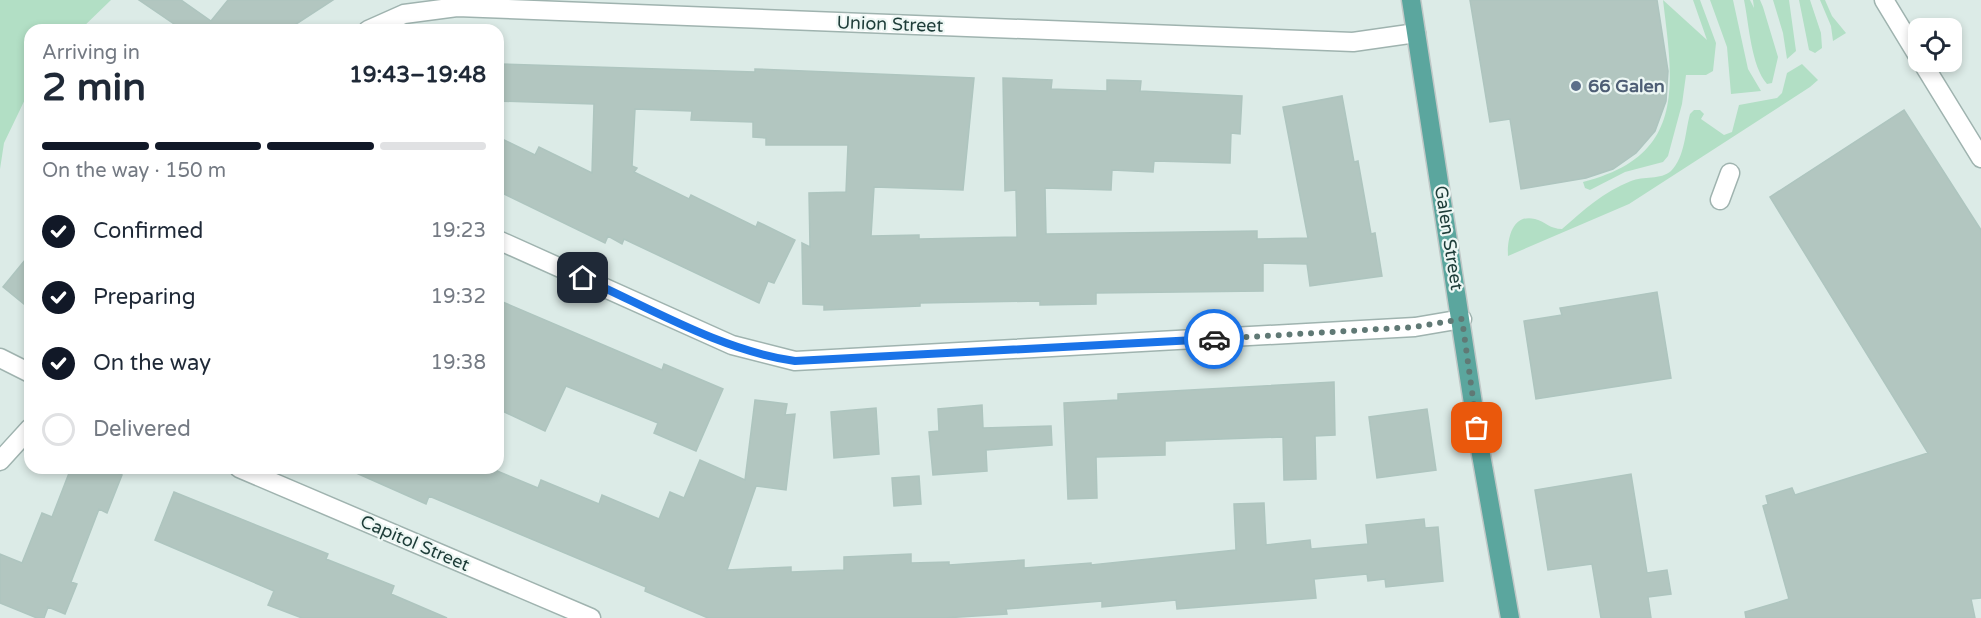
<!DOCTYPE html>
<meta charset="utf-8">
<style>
:root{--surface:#fff;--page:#f2f2f3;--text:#1f2937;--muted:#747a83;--line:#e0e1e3;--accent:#111827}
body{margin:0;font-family:"Varela Round",sans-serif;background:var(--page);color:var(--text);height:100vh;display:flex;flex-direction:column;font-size:22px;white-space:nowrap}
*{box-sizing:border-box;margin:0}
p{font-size:20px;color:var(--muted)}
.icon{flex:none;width:33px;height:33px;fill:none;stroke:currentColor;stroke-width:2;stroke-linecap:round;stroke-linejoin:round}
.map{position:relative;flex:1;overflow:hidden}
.sheet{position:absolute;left:24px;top:24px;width:480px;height:450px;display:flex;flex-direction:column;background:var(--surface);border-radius:18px;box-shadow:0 3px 9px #0003}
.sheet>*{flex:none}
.fabs{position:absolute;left:1908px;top:18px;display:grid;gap:12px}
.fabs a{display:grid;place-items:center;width:54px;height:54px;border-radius:12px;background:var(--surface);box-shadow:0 3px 9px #0003;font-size:30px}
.pin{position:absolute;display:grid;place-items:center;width:51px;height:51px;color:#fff;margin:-26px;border-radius:12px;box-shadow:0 3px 9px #0006}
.courier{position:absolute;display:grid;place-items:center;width:60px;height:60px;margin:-30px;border:4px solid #1a73e8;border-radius:50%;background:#fff;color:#222;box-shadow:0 2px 8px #0007}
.summary em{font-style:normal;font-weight:800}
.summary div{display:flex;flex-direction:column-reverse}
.summary{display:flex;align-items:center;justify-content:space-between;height:102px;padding:0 18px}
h1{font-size:39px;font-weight:800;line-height:45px}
.bar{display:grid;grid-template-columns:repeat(4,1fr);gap:9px 6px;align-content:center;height:72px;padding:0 18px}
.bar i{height:8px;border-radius:4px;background:var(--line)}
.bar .on{background:var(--accent)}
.bar p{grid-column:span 4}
ol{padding:0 18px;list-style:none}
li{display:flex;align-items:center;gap:18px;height:66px}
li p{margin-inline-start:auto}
li .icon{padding:6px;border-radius:50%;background:var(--accent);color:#fff;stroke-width:4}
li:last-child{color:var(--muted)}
li i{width:33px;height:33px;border:3px solid var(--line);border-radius:50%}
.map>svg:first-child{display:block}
.green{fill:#b2dfc5}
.building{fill:#b2c6c0;stroke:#aec5bf;stroke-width:1.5}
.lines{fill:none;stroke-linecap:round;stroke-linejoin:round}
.minor-casing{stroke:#9fb3af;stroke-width:21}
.major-casing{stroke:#c0c8c7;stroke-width:21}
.minor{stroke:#fff;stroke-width:18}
.major{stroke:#5ba69e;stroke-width:18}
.done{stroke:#607975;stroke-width:6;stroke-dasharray:0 10.8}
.route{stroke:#1a73e8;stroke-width:8}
.service-dot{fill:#5c6f8a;stroke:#edf7f4;stroke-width:2}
.labels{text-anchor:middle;stroke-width:4.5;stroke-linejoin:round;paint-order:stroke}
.street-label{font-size:18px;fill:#1d3c38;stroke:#edf7f4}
.service-label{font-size:18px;font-weight:bold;fill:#4e5e75;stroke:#edf7f4;text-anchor:start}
</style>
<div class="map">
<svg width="1981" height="618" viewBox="0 0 1981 618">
<rect width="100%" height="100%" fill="#dcebe7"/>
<path class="green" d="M0,0h111l-31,30h-50v59l-26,54 -4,26z
M1663,0l44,40 -14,-40h7l16,43 -3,28 -7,4h-20l-4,29 -14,52 -5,6 -38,10 -35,18 -5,-2 -2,-6c104,-26 90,-98 80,-182z
M1710,0h23l15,69 13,22 -30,3 -4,-47z
M1744,0h6l4,8 -1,-8h7l3,7 15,50 -6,26 -5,1c-16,-18 -18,-60 -23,-84z
M1773,0h16l7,51 -9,8 -4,-26z
M1799,0h11l11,33 1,15 -7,5 -6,-3z
M1820,0h5l7,16 14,17 -13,8 -2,-15z
M1802,64l16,16 -8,7 -181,117 -121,52c-1,-16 4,-43 27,-37 11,3 15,10 27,10 22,-19 41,-37 69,-48 12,-5 30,-1 40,-10 14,-14 14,-39 19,-57l4,-4h6l4,4 -3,5 23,16 8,-3 7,-27 38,-7 5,-5 5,-20z"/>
<path class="building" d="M139,0h42l30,21 17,-21h105l-46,30h-104z
M1470,0h187l11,71 -2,30 -11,30 -19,22 -23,16 -27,9 -65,11 -11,-70 -20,3z
M498,64l257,8v-3l219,9 -11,112 -89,-3 -3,49 48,-1v4l98,-2 -1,-47 -11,1 -2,-113 49,2 -1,9 56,2v-11l34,1 -1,10 102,5 -2,38 -9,-1 -1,30 -76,-2 -1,11 -41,-2 -1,20 -66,-2 1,46 211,-3v8l51,-1 -25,-131 59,-11 12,66 4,-1 13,73 4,-1 7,43 -72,10 -3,-22 -44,-1v28l-167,2v11l-56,1v-4l-120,2v3l-96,4v-5l-21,-1 -1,-61 8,4 -1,-54 37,-1 2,-47h-82v-7l-13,-1v-15l-62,-2 1,-9 -57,-2 -3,57 5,2 -3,4 55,27 2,-4 65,32 2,-5 37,18 -21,43 -6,-2 -9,22 -135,-64 -2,5 -14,-8 -3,7 -107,-52v-54l37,18 4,-8 53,26 2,-69 -96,-3z
M1904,110l77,120v368l-10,1 4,19h-229l-1,-6 44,-13 -26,-93 5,-2 -2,-8 26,-8 3,7 133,-42 -158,-256z
M30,254v55l-27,-22z
M1657,292l14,86 -135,21 -12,-78 38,-6 -2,-7z
M498,300l164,70 2,-6 59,25 -27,62 -42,-18 4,-10 -92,-37 -21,45 -47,-22z
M1334,382l1,53 -20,1 1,43 -32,1 -1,-43 -118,4v14l-69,2 1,41 -29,1 -4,-96 54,-3v-6z
M755,400l32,4 -2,11 10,-1 -9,76 -30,-4 -29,84 64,-3v5l53,-2v-13l67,-3v9l38,-1v3l75,-5v8l67,-5v2l145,-15 -2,-46 30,-1 2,42 44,-5 1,9 57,-5 -2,-19 58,-6 1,9 13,-1 5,54 -57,6 -1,-8 -17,2 -1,-7 -53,5 2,19 -139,11 -1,-9 -74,7v-6l-96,8 1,5 -63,4h-236l-63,-27 1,-4 -217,-91 -3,8 -81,-36h145l48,20 3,-8 58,24 3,-9 57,24 11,-27 14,6 16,-38 45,20z
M982,405l1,23 68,-2 1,19 -66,5 1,21 -54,4 -4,-43 10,-1 -1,-22z
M876,408l3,46 -45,4 -3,-46z
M1427,409l9,61 -59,8 -8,-61z
M71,468h33l18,7 -15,38 -8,-4 -28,73 6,2 -12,30 -17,-7 -4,11h-7l-37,-15v-49l22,9 20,-50 10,4z
M1631,474l16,99 20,-3 4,24 -23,3 3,21h-50l-9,-54 -44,6 -13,-80z
M919,476l2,28 -27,2 -2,-28z
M174,492l154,62 -2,5 68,27 -3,8 56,24h-145l-34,-13 6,-14 -119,-51z"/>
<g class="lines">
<defs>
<path id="minor" d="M1884,0l34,56
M368,30l36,-16 53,-7 896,35 63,-9
M1922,62l59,96
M1720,200l10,-27
M498,240l234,105 63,16 620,-34 47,-8
M0,358l30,15
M0,461l30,-33
M239,468l352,150"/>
<path id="major" d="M1411,0l69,449 30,169"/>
</defs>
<use href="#minor" class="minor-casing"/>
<use href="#major" class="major-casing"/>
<use href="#minor" class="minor"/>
<use href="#major" class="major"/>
</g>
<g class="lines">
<path class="done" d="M1214,339l201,-12 47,-8 15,109"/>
<path class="route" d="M583,278c67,30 139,73 212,83l419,-22"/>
</g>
<circle class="service-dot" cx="1576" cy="86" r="6"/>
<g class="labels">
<g class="street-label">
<text transform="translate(890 24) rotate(2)" y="6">Union Street</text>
<text transform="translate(1449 238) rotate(81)" y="6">Galen Street</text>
<text transform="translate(415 543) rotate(23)" y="6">Capitol Street</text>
</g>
<g class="service-label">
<text x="1588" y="92">66 Galen</text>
</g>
</g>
</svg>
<div class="fabs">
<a><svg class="icon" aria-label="locate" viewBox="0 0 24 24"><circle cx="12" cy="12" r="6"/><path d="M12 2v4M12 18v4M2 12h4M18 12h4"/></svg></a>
</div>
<div class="pin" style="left:1477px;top:428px;background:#ea580c"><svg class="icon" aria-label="bag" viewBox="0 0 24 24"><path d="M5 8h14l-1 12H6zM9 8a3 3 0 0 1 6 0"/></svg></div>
<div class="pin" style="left:583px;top:278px;background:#1f2937"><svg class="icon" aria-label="home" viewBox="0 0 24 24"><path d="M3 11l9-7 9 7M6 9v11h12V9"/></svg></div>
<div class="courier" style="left:1214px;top:339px"><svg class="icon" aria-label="car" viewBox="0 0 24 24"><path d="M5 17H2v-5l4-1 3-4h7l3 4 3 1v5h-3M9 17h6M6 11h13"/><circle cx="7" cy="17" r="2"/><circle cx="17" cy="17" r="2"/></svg></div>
<section class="sheet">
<div class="summary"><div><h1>2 min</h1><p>Arriving in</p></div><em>19:43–19:48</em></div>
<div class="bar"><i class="on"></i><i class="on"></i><i class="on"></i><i></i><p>On the way · 150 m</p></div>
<ol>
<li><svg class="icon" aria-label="check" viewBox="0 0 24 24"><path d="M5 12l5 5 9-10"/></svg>Confirmed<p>19:23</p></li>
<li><svg class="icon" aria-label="check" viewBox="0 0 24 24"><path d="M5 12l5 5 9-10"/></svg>Preparing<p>19:32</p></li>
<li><svg class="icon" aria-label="check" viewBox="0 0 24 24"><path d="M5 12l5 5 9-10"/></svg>On the way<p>19:38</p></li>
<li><i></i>Delivered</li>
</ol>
</section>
</div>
